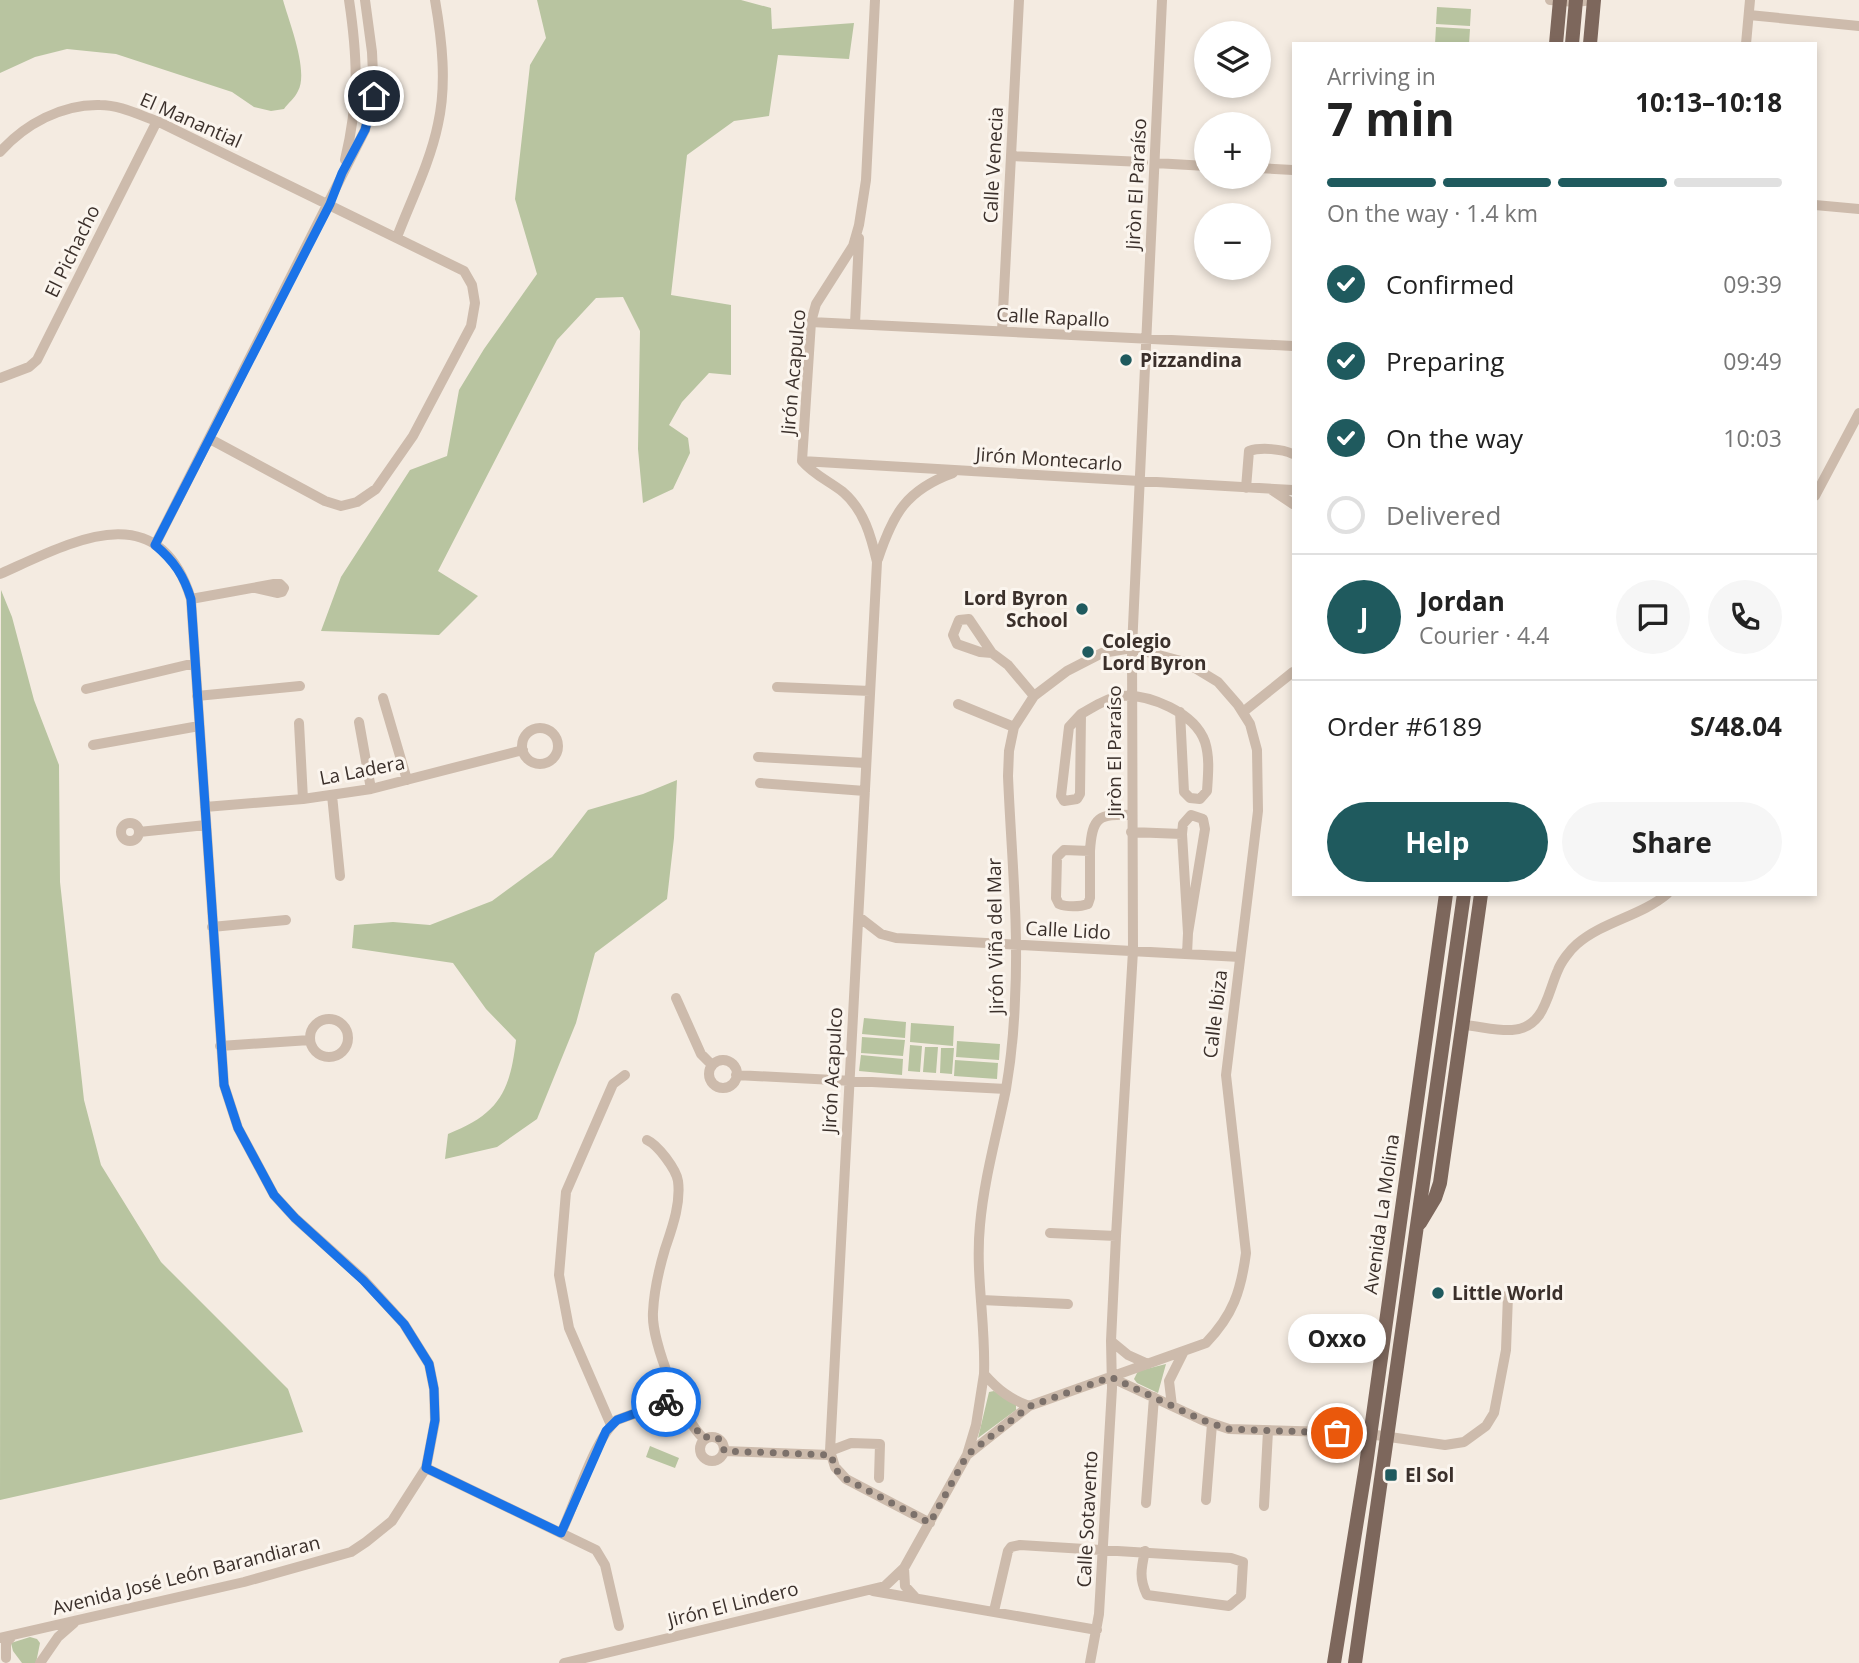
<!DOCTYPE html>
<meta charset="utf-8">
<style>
:root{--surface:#fff;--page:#f6f6f6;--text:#222;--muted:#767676;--line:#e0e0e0;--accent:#1f5a5e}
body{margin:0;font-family:"Open Sans",sans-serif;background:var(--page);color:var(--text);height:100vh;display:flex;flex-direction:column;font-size:26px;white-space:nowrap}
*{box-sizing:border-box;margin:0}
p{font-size:23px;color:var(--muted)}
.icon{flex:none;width:38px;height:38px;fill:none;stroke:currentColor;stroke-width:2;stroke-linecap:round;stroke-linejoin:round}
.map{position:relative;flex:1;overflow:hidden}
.side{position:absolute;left:1292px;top:42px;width:525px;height:854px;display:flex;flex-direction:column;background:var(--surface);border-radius:0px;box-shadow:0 4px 10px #0003}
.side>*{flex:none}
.controls{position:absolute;left:1194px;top:21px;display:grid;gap:14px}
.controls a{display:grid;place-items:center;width:77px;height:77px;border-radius:50%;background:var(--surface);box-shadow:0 4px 10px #0003;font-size:35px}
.pin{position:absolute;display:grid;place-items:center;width:60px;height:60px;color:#fff;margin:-30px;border:4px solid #fff;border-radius:50%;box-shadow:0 2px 7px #0007}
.courier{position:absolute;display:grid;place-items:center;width:70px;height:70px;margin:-35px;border:5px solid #1a73e8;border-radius:50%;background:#fff;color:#222;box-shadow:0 2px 9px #0007}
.bubble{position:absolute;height:49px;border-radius:24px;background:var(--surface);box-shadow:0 4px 10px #0003;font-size:23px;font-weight:700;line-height:49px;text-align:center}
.head em{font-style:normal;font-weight:700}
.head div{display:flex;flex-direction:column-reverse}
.head{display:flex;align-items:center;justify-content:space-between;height:119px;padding:0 35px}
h1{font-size:46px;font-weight:700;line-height:52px}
.bar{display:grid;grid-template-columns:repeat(4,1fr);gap:10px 7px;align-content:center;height:84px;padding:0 35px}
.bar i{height:9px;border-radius:5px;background:var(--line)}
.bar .current{background:var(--accent)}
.bar p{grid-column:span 4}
.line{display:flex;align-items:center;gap:18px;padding:0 35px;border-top:2px solid var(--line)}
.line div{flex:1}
.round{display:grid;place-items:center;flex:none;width:74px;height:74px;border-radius:37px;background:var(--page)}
ol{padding:0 35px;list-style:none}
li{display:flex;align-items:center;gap:21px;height:77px}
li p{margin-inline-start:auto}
li .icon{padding:7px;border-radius:50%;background:var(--accent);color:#fff;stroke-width:4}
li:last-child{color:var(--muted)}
li i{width:38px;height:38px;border:4px solid var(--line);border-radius:50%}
.action{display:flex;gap:14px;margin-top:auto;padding:14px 35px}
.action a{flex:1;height:80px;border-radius:42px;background:var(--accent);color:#fff;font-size:28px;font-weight:700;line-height:80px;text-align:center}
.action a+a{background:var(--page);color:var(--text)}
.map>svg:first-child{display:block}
.green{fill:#b8c4a0}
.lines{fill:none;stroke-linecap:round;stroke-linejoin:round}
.minor{stroke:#cdbbac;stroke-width:10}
.major{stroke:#7d675c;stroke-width:14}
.done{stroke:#7c716b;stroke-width:7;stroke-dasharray:0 12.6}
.route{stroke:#1a73e8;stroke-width:9}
.poi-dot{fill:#1f5a5e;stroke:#fbf5ee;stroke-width:2.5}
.labels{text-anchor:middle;stroke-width:6;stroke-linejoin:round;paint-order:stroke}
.street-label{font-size:19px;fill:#3b302b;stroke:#fbf5ee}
.poi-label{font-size:19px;font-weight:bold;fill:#3b302b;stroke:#fbf5ee;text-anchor:start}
</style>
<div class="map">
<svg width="1859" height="1663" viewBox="0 0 1859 1663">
<rect width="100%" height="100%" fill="#f4ebe1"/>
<path class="green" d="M0,0h283c6,22 26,71 15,91 -3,7 -10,12 -14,18l-13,2 -17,-4 -22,-15 -116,-38 -49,-5 -32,8 -35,16z
M537,0h204l30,8 1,21 82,-6 -5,36 -71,-4 -9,61 -35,5 -47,34 -16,140 60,10v70l-22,-2 -27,29 -13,23 19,13 2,15 -17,36 -30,14 -5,-54 2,-118 -17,-34 -27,1 -39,42 -119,231 40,25 -39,39 -118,-4 20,-54 69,-107 37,-14 12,-66 25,-41 53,-75 -22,-75 15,-134 16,-27z
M1437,7l34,2 -1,17 -34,-2z
M1436,27l34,2 -1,15h-34z
M1,590l11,27 22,83 25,65 1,117 24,218 17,65 60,97 127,127 15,43 -303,68z
M677,780l-3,58 -7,61 -72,54 -19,70 -39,96 -40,28 -52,12 3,-25c51,-20 62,-42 68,-94l-30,-31 -33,-46 -101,-15 2,-23 39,-3 37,3 62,-24 60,-44 36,-47 55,-16z
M864,1018l42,4 -1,16 -43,-4z
M911,1023l43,3 -1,20 -43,-4z
M862,1037l43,3 -2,16 -42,-3z
M957,1041l43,3 -1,16 -43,-3z
M910,1045l12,1 -2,26 -12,-1z
M925,1047h13l-2,26 -13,-1z
M941,1048h13l-2,26 -12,-1z
M861,1055l42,4 -1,16 -43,-4z
M955,1060l43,3 -1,16 -43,-3z
M1166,1364l-8,29 -21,-10 -3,-4 4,-8z
M994,1391l22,13v6l-38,28 11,-46z
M650,1446l29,12 -4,10 -29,-11z
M30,1637l7,2 3,4 -4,20h-14l-9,-12 -2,-8z"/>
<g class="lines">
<path class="minor" d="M875,0l-9,180 -7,45 -6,21 -37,58 -5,18 -9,139c12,14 27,20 41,31 21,18 28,44 34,70l-47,889 5,16 11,12 84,44
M1550,0l26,2 16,-2
M1749,15l110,11
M1746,44l4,-44
M0,152c25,-28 62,-48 100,-47 20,0 39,10 57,16l307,150 8,14 3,18 -4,23 -58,110 -37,53 -19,13 -16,4 -16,-5 -115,-62
M1011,156l132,6
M345,160c14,-59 13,-100 4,-160
M1155,163l51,3
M1258,168l35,2
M1815,205l44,4
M397,237c14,-37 33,-74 41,-113 9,-40 4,-84 -3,-124
M811,322l482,24
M855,324l4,-86
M1002,331l17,-331
M0,378l29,-11 8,-7 120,-239
M802,461l491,29
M1246,488l3,-37c12,-4 33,-2 44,3
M1272,490l21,14
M1815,496l44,-83
M155,545l210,-415 9,-33 -2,-45 -7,-52
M878,559c15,-45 28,-69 75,-86
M0,574c70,-31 158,-82 191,25l33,486 14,43 36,67 21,23 69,62 40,44 25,40 5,25 1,32 -9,47 -34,53 -26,21 -15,10 -107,30 -244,56
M191,599l83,-15h6l4,4 -2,4 -4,1 -22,-5
M992,653l-12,-1 -23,-8 -4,-9 6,-15 10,-1 23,34 16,12 26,31
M777,687l93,4
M86,689l109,-26
M197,696l103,-10
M383,698l24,82
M958,704l56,23
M1243,712l50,-40
M1081,714c11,-6 25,-16 39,-18 29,-3 75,17 85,46 5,16 3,33 2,49l-7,8 -10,-1 -6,-6 -4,-80
M1081,714l-1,80 -3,5 -13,2 -3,-5 8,-69z
M359,722l12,67
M299,723l4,76
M522 746a18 18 0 1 1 36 0a18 18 0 1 1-36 0Z
M93,745l106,-19
M758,757l108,6
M760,783l105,8
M332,795l8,81
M205,807l98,-8 68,-10 152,-39
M121 832a9 9 0 1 1 18 0a9 9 0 1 1-18 0Z
M139,832l67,-7
M1131,832l51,2
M1064,850l26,1v47l-2,6c-8,3 -22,3 -29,0l-3,-6 1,-41z
M1090,851c2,-35 9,-37 41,-36
M859,917l22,17 15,4 344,19
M212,927l74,-7
M1187,954l1,-21 -6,-99 1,-10 8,-9 12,4 2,10 -17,104
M676,998l25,56 11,11
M310 1038a19 19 0 1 1 38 0a19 19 0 1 1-38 0Z
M1463,1025c16,1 33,6 49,5 33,-2 35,-36 46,-60 3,-8 12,-20 19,-26 27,-23 64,-28 90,-50
M220,1046l90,-6
M709 1074a14 14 0 1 1 28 0a14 14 0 1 1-28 0Z
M736,1075l270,14
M647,1140c11,5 29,29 31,41 3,23 -6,47 -13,68 -6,20 -11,43 -12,63 -2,29 29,107 51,127
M1050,1233l66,3
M982,1300l86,4
M1111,1341l17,14 20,9
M1110,1377l92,43 27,9 133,4 83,12 19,-3 22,-16 8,-13 12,-63 2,-55
M1172,1406l-3,-25 14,-28
M611,1425l-42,-97 -10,-53 7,-83 47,-108 12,-9
M700 1449a12 12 0 1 1 24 0a12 12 0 1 1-24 0Z
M724,1451l106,4
M830,1451l21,-8 29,1 -1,34
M967,1455l9,-30 8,-51
M426,1468l170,82 9,15 14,61
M1206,1500l6,-76
M1146,1503l8,-106
M1264,1506l4,-75
M561,1533c14,-29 33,-94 56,-113l60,-22
M904,1568l1,18 10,11
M873,1591l224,39
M994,1611l14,-60 3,-4 9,-2 211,13 12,4 -2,34 -12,10 -82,-11c-8,-16 -6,-26 -2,-44
M6,1658v-15l7,-8
M40,1663l18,-26 16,-14
M564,1663l321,-77 19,-18 63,-113 62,-49 177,-63c27,-28 35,-52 40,-90l-20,-178 32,-264 -1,-61 -7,-26 -12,-19 -20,-23 -33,-20 -53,-14 -30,5 -35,18 -33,25 -20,31 -5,24 -1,25c3,74 11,149 7,223 -1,30 -4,61 -9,90 -9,45 -22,90 -26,136 -5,50 6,99 4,149 14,16 26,25 45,32
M1090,1663l9,-49 13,-226 -1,-47 5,-105 17,-285 -1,-303 30,-648"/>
<path class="major" d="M1556,44l4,-44
M1572,44l4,-44
M1590,44l4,-44
M1420,1223l15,-25 5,-15 41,-289
M1334,1663l32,-198 80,-571
M1355,1663l109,-769"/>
</g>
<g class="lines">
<path class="done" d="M666,1402l11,-4 23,37 4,3c11,-5 19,1 20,13l107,4 5,15 10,9 84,44 37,-68 63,-49 81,-29 91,43 26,9 109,4"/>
<path class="route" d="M374,96l-9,34 -23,43 -12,31 -175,341c19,16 29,31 36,54l33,486 14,43 36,67 21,23 68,62 41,44 25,40 5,25 1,31 -9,48 135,65 45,-102 11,-11 49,-18"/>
</g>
<g class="poi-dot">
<circle cx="1126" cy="360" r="7"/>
<circle cx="1082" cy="609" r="7"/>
<circle cx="1088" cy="652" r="7"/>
<circle cx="1438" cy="1293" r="7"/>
<rect x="1384" y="1468" width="14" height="14" rx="3.5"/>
</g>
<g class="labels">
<g class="street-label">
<text transform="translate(191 120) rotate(24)" y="7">El Manantial</text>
<text transform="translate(993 165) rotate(-87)" y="7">Calle Venecia</text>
<text transform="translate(1136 184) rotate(-87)" y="7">Jiròn El Paraíso</text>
<text transform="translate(72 251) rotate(-64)" y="7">El Pichacho</text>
<text transform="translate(1053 317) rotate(3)" y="7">Calle Rapallo</text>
<text transform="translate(793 372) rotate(-85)" y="7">Jirón Acapulco</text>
<text transform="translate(1049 459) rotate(4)" y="7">Jirón Montecarlo</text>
<text transform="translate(1114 751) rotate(-90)" y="7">Jiròn El Paraíso</text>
<text transform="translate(362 770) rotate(-11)" y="7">La Ladera</text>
<text transform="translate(1068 930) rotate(3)" y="7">Calle Lido</text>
<text transform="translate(995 936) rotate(-91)" y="7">Jirón Viña del Mar</text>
<text transform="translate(1215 1014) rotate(-83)" y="7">Calle Ibiza</text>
<text transform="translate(832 1070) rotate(-87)" y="7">Jirón Acapulco</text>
<text transform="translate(1381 1214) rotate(-82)" y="7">Avenida La Molina</text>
<text transform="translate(1087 1519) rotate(-87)" y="7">Calle Sotavento</text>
<text transform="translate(186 1575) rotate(-14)" y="7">Avenida José León Barandiaran</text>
<text transform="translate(733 1604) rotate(-14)" y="7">Jirón El Lindero</text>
</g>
<g class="poi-label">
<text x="1140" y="367">Pizzandina</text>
<text x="1068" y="605" text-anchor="end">Lord Byron<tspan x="1068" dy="22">School</tspan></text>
<text x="1102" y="648">Colegio<tspan x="1102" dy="22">Lord Byron</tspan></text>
<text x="1452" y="1300">Little World</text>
<text x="1405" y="1482">El Sol</text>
</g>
</g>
</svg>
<div class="controls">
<a><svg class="icon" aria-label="layers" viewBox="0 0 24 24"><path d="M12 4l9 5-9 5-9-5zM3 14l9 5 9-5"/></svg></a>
<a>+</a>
<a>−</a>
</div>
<div class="pin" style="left:1337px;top:1433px;background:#ea580c"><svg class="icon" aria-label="bag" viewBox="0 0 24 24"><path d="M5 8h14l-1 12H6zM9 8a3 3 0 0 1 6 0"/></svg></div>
<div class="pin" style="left:374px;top:96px;background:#1f2937"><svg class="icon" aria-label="home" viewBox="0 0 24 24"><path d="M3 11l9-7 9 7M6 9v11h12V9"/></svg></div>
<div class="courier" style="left:666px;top:1402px"><svg class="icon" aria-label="bike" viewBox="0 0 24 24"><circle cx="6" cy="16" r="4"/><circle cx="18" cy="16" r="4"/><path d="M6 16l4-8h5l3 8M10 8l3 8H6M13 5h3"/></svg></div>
<div class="bubble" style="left:1288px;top:1314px;width:98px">Oxxo</div>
<section class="side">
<div class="head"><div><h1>7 min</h1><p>Arriving in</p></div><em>10:13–10:18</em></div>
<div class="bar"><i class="current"></i><i class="current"></i><i class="current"></i><i></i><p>On the way · 1.4 km</p></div>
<ol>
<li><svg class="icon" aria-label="check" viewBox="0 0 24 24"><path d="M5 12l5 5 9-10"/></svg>Confirmed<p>09:39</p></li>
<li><svg class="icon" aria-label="check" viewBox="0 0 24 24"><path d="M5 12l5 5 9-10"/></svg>Preparing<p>09:49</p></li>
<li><svg class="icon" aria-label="check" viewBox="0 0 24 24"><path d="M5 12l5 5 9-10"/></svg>On the way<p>10:03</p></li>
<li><i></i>Delivered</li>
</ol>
<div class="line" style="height:126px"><b class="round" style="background:var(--accent);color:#fff">J</b><div><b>Jordan</b><p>Courier · 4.4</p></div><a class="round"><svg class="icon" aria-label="chat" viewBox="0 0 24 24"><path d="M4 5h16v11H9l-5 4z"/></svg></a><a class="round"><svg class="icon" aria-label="phone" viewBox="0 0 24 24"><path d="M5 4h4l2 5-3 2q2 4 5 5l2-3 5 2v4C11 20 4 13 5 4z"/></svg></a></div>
<div class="line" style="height:91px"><div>Order #6189</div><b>S/48.04</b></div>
<div class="action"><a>Help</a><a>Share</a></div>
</section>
</div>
